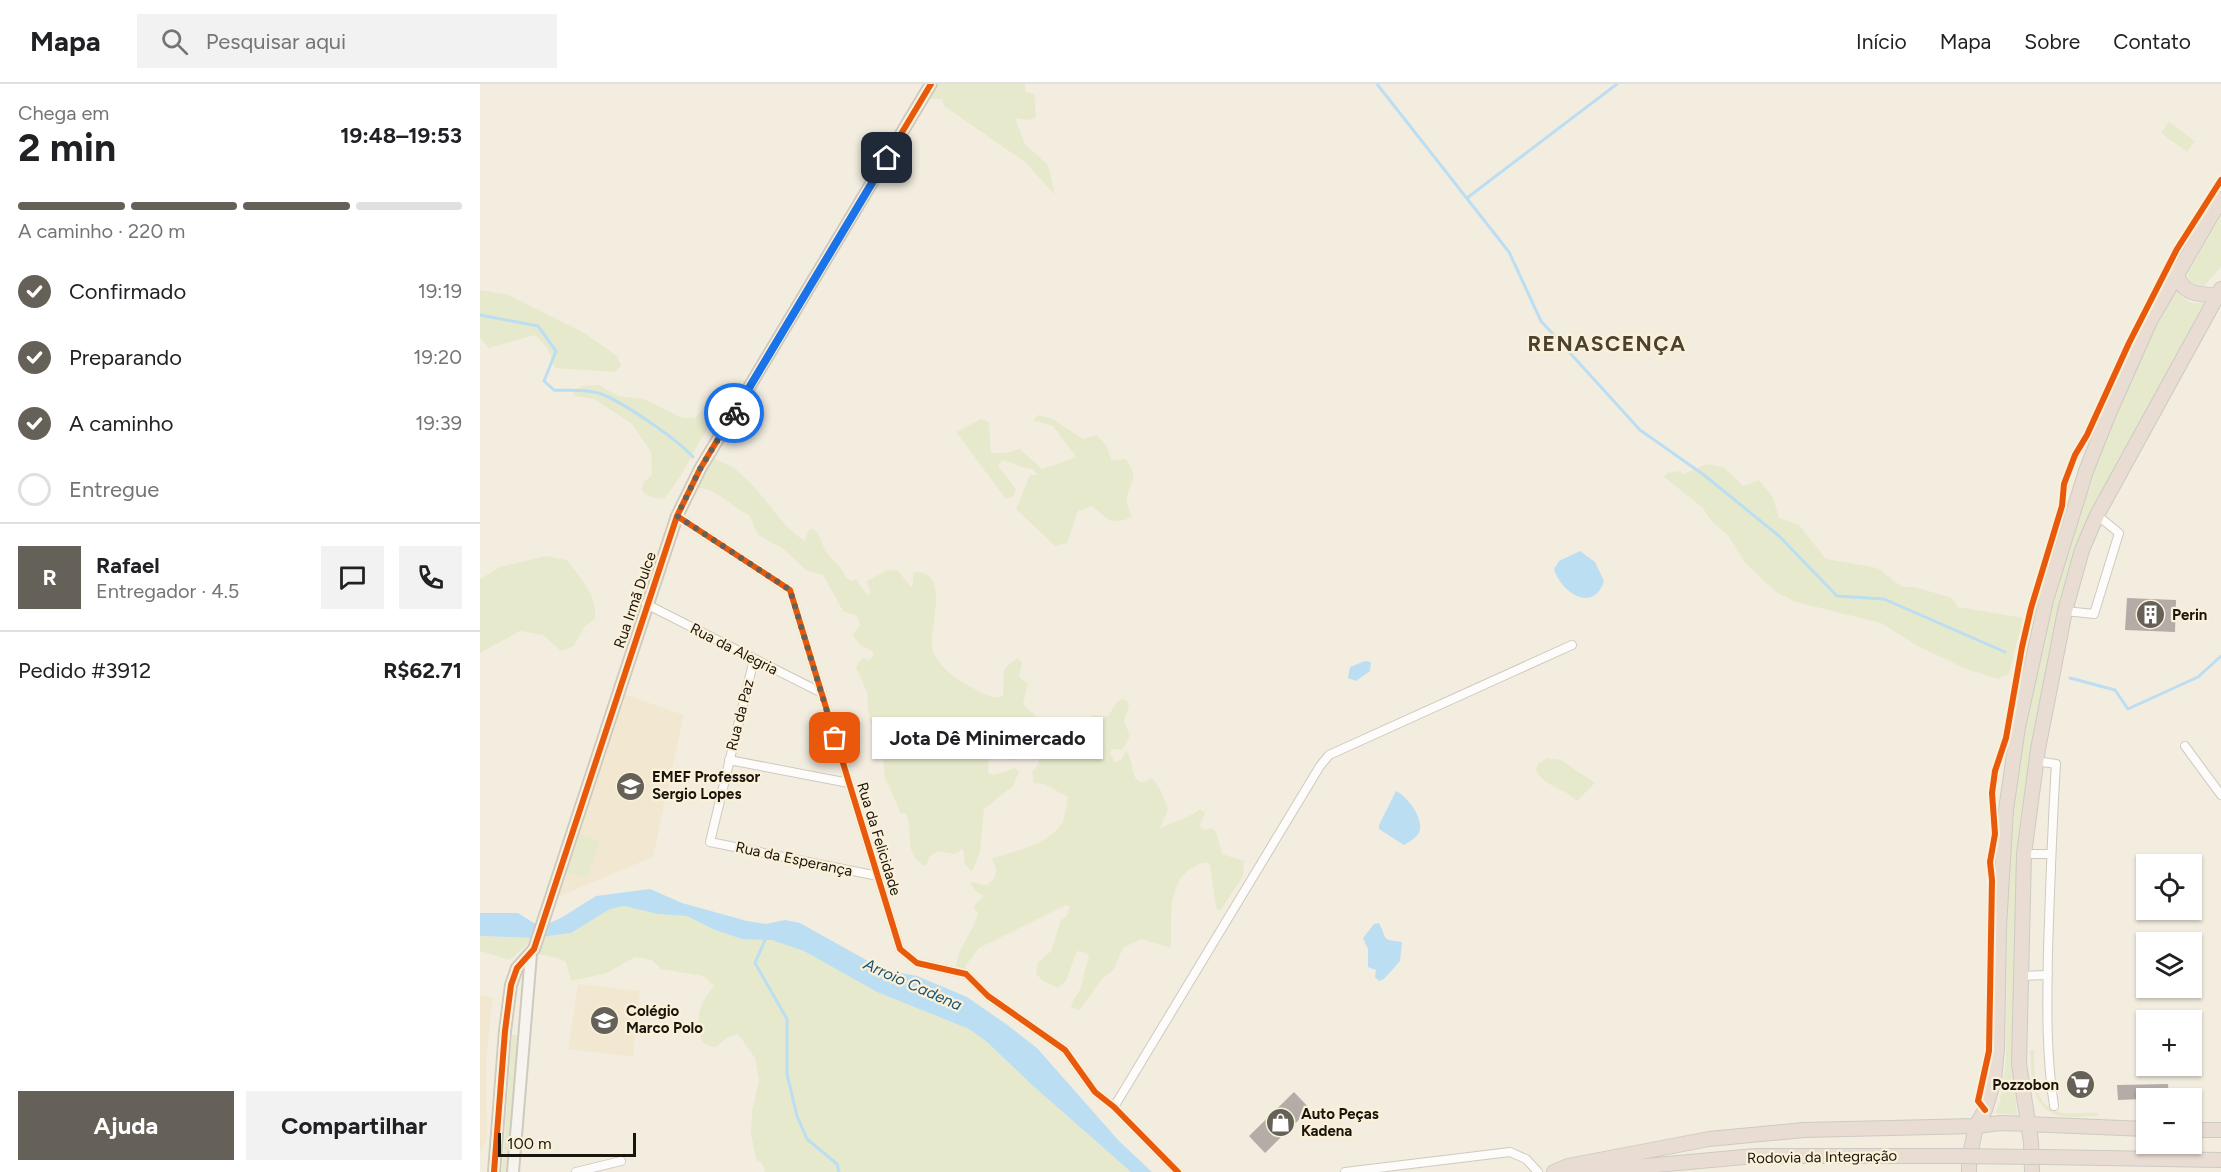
<!DOCTYPE html>
<html lang="pt">
<meta charset="utf-8">
<style>
:root{--surface:#fff;--page:#f2f2f2;--text:#202124;--muted:#757577;--line:#e0e0e0;--accent:#666158}
body{margin:0;font-family:Figtree,sans-serif;background:var(--page);color:var(--text);height:100vh;display:flex;flex-direction:column;font-size:22px;white-space:nowrap}
*{box-sizing:border-box;margin:0}
p{font-size:20px;color:var(--muted)}
.icon{flex:none;width:33px;height:33px;fill:none;stroke:currentColor;stroke-width:2;stroke-linecap:round;stroke-linejoin:round}
.map{position:relative;flex:1;overflow:hidden}
.panel{display:flex;flex-direction:column;background:var(--surface);width:480px}
.panel>*{flex:none}
.fabs{position:absolute;left:1656px;top:770px;display:grid;gap:12px}
.fabs a{display:grid;place-items:center;width:66px;height:66px;border-radius:0px;background:var(--surface);box-shadow:0 2px 4px #0004;font-size:30px}
.scale{position:absolute;left:18px;bottom:15px;width:138px;box-sizing:border-box;padding-left:6px;border:3px solid #1a160e;border-top:0;font-size:16px;line-height:21px;white-space:nowrap;color:#1a160e;-webkit-text-stroke:4px #fbf0d8;paint-order:stroke}
.pin{position:absolute;display:grid;place-items:center;width:51px;height:51px;color:#fff;margin:-26px;border-radius:12px;box-shadow:0 3px 9px #0006}
.courier{position:absolute;display:grid;place-items:center;width:60px;height:60px;margin:-30px;border:4px solid #1a73e8;border-radius:50%;background:#fff;color:#222;box-shadow:0 2px 8px #0007}
.bubble{position:absolute;height:42px;border-radius:0px;background:var(--surface);box-shadow:0 2px 4px #0004;font-size:20px;font-weight:700;line-height:42px;text-align:center}
.headline em{font-style:normal;font-weight:700}
.headline div{display:flex;flex-direction:column-reverse}
.headline{display:flex;align-items:center;justify-content:space-between;height:102px;padding:0 18px}
h1{font-size:39px;font-weight:700;line-height:45px}
.bar{display:grid;grid-template-columns:repeat(4,1fr);gap:9px 6px;align-content:center;height:72px;padding:0 18px}
.bar i{height:8px;border-radius:4px;background:var(--line)}
.bar .selected{background:var(--accent)}
.bar p{grid-column:span 4}
.line{display:flex;align-items:center;gap:15px;padding:0 18px;border-top:2px solid var(--line)}
.line div{flex:1}
.round{display:grid;place-items:center;flex:none;width:63px;height:63px;border-radius:0px;background:var(--page)}
ol{padding:0 18px;list-style:none}
li{display:flex;align-items:center;gap:18px;height:66px}
li p{margin-inline-start:auto}
li .icon{padding:6px;border-radius:50%;background:var(--accent);color:#fff;stroke-width:4}
li:last-child{color:var(--muted)}
li i{width:33px;height:33px;border:3px solid var(--line);border-radius:50%}
.action{display:flex;gap:12px;margin-top:auto;padding:12px 18px}
.action a{flex:1;height:69px;border-radius:0px;background:var(--accent);color:#fff;font-size:24px;font-weight:700;line-height:69px;text-align:center}
.action a+a{background:var(--page);color:var(--text)}
header{display:flex;align-items:center;gap:36px;box-sizing:border-box;height:84px;padding:0 30px;background:var(--surface);border-bottom:2px solid var(--line)}
header strong{font-size:28px}
nav{display:flex;gap:33px;margin-inline-start:auto;font-size:21px}
.search{width:420px;height:54px;background:var(--page);display:flex;align-items:center;gap:15px;box-sizing:border-box;padding:0 21px;border-radius:0px;color:var(--muted);font-size:22px}
main{display:flex;flex:1;min-height:0}
.map>svg:first-child{display:block}
.built{fill:#f2e8d1}
.green{fill:#e7e9cd}
.water{fill:#bbdef2}
.lines{fill:none;stroke-linecap:round;stroke-linejoin:round}
.stream{stroke:#bbdef2;stroke-width:3}
.building{fill:#b3aca7}
.street-casing{stroke:#cecac0;stroke-width:10}
.secondary-casing{stroke:#cecac0;stroke-width:14}
.highway-casing{stroke:#cdcac4;stroke-width:16}
.street{stroke:#fdfcfa;stroke-width:8}
.secondary{stroke:#f7f3ee;stroke-width:10}
.highway{stroke:#e9dcd3;stroke-width:14}
.highway-bridge-casing{stroke:#cdcac4;stroke-width:16;stroke-linecap:butt}
.highway-bridge{stroke:#e9dcd3;stroke-width:14}
.cycleway-casing{stroke:#fbf0d8;stroke-width:10}
.cycleway{stroke:#e8590c;stroke-width:6}
.done{stroke:#666158;stroke-width:6;stroke-dasharray:0 10.8}
.route{stroke:#1a73e8;stroke-width:8}
.labels{text-anchor:middle;stroke-width:4.5;stroke-linejoin:round;paint-order:stroke}
.street-label{font-size:15px;fill:#1a160e;stroke:#fbf0d8}
.poi-label{font-size:15px;font-weight:bold;fill:#1a160e;stroke:#fbf0d8;text-anchor:start}
.water-label{font-size:16px;font-style:italic;fill:#165375;stroke:#fbf0d8}
.district-label{font-size:21px;font-weight:bold;letter-spacing:1.5px;fill:#4b422e;stroke:#fbf0d8}
</style>
<header>
<strong>Mapa</strong>
<div class="search"><svg class="icon" aria-label="search" viewBox="0 0 24 24"><circle cx="10" cy="10" r="6"/><path d="M15 15l6 6"/></svg>Pesquisar aqui</div>
<nav><a>Início</a><a>Mapa</a><a>Sobre</a><a>Contato</a></nav>
</header>
<main>
<section class="panel">
<div class="headline"><div><h1>2 min</h1><p>Chega em</p></div><em>19:48–19:53</em></div>
<div class="bar"><i class="selected"></i><i class="selected"></i><i class="selected"></i><i></i><p>A caminho · 220 m</p></div>
<ol>
<li><svg class="icon" aria-label="check" viewBox="0 0 24 24"><path d="M5 12l5 5 9-10"/></svg>Confirmado<p>19:19</p></li>
<li><svg class="icon" aria-label="check" viewBox="0 0 24 24"><path d="M5 12l5 5 9-10"/></svg>Preparando<p>19:20</p></li>
<li><svg class="icon" aria-label="check" viewBox="0 0 24 24"><path d="M5 12l5 5 9-10"/></svg>A caminho<p>19:39</p></li>
<li><i></i>Entregue</li>
</ol>
<div class="line" style="height:108px"><b class="round" style="background:var(--accent);color:#fff">R</b><div><b>Rafael</b><p>Entregador · 4.5</p></div><a class="round"><svg class="icon" aria-label="chat" viewBox="0 0 24 24"><path d="M4 5h16v11H9l-5 4z"/></svg></a><a class="round"><svg class="icon" aria-label="phone" viewBox="0 0 24 24"><path d="M5 4h4l2 5-3 2q2 4 5 5l2-3 5 2v4C11 20 4 13 5 4z"/></svg></a></div>
<div class="line" style="height:78px"><div>Pedido #3912</div><b>R$62.71</b></div>
<div class="action"><a>Ajuda</a><a>Compartilhar</a></div>
</section>
<div class="map">
<svg width="1741" height="1088" viewBox="0 0 1741 1088">
<rect width="100%" height="100%" fill="#f3ede0"/>
<path class="built" d="M144,610l60,21 -31,142 -93,39 -5,-2z
M98,900l62,7 -7,66 -65,-8z
M0,911l13,3 -7,61 1,81 -7,13z"/>
<path class="green" d="M459,0h86l1,8 8,2 2,23 -7,3 -14,-2 10,26 23,21 7,30 -30,-33 -81,-56 -2,-7h-15z
M1689,38l26,19 -8,11 -26,-19z
M1741,132v51l-17,19 -7,2 -8,-8 -1,-8z
M1695,204c7,11 17,19 30,13l-100,190 -49,137 -25,128 -17,302 3,57 -22,-2 5,-12 6,-42 1,-150 9,-124 14,-85 15,-73 43,-144 61,-145z
M0,206l29,5 74,37 34,24 4,10 -7,6 -59,-4 -7,-19 -13,-14 -46,13 -9,-10z
M119,301l19,11 26,3 39,19h12l10,-12 5,2 4,10c-18,27 -30,57 -50,81l-14,-2 -9,-7 3,-8 8,-7 -1,-23 -19,-28 -38,-25 -19,-3 -2,-5 10,-5z
M558,331l15,4 30,20 14,-4 10,11 4,14 15,-1c16,25 1,21 1,43 0,4 4,11 5,15 -22,9 -23,3 -40,-11l-14,5 -11,32 -12,3 -39,-37 14,-34h7l-4,-6c-14,-1 -18,-6 -30,-9l-5,6 18,23 -2,7 -8,3 -50,-67 25,-13 8,3 2,31h15l14,-4 22,20 34,-12 -23,-31 -20,-6z
M234,375c42,12 57,61 91,82l3,-10 5,-3c7,6 8,14 12,22 7,11 17,16 21,28l5,3 5,-2 12,17 2,-5 -3,-10 20,-11 11,1 14,17 2,-16c40,-2 12,61 19,79 7,18 24,29 40,37 9,5 20,12 30,8l1,-27 13,-11 5,4 -3,15 9,7 -5,20 14,13c0,17 2,27 -12,38 -16,12 -24,-2 -36,-11 -4,-2 -9,-3 -13,-6 -4,-3 -6,-8 -10,-10 -6,-3 -17,3 -23,5l-2,4 45,16 3,4 -1,16 6,2 21,-7 4,4 -6,14 -29,23 -4,43 -8,20 -7,-8 -2,-15 -9,5 -16,-3 -9,6 -1,5 -3,4c-24,-15 -10,-33 -19,-53l-5,1 -16,-37 -2,-17 -5,-10 1,-11 -10,-20 -2,-27 -11,-24 2,-6 5,-4 5,2 5,-3v-5l-14,-8 -6,-9 7,-10 -3,-9 -14,-5 -20,-36 -17,-5 -24,-22 -24,-13 -9,-20c-18,-8 -32,-27 -52,-27l7,-14z
M1227,380l16,3 21,19 15,-6 14,17 6,21 20,7 27,34 47,8 8,3 14,12 9,5h11l37,11 6,9 65,11 -14,56 -11,5 -32,-10 -48,-23 -37,-23 -85,-21 -20,-10 -31,-29 -18,-29 -15,-12 -9,-14 -39,-31 3,-4 12,-2 4,3z
M66,472l21,4c14,19 31,35 28,59l-10,7 -11,20 -13,5 -18,-16 -23,-4 -40,22v-74l20,-12z
M642,615l5,2 2,5 -5,15 6,15 -8,14 -10,-1 -2,4 5,9 6,-2 5,-9c9,10 2,26 16,32l10,-5 8,11 8,20 -8,19c14,-7 29,-10 40,-19l5,4 -6,14 6,3 6,-2 5,4 6,22 22,7 -1,15 -23,35 -4,-3 -6,-43 -4,-3c-41,10 -34,53 -35,86l-30,-9 -18,9 -9,21 -12,10 -22,31 -9,-2c1,-10 9,-15 11,-24 3,-10 2,-15 7,-25l-2,-6 -10,-2 -11,30 -8,7 -15,-7 -7,-7 2,-11 13,-12 10,-31 5,-3 4,-10 -4,-2 -87,43 -13,17 -1,6 -9,-3c1,-22 19,-36 22,-56l-4,-4 2,-5 8,-7 -9,-5 -5,-9 17,3c12,-10 10,-14 5,-27 21,-6 61,-15 71,-37 3,-7 3,-17 5,-24l-24,-13 -10,-1 -2,-11 7,-9 -1,-5c20,-9 40,-7 60,-14l-7,-14 -2,-11 4,-4 15,1 9,-14z
M1067,674l14,2 34,23 -18,18c-12,-13 -33,-14 -41,-31l2,-6z
M99,750l21,7 -13,38 -21,-7z
M144,822l34,8 29,2 28,14 27,9h30l32,12 73,41 92,37 18,13 44,42 100,88h-366l-3,-9 -6,-3 -5,-27 1,-22 7,-31 -4,-22 -17,-24 -10,3 -12,10 -8,-1 -6,-4c-6,-25 -5,-36 12,-56l-11,-10 -42,-7 -9,-9 -17,-3 -28,16 -36,8 -5,-19 -8,-4 -17,-3 -2,-6 3,-12 29,-4 39,-24z
M0,852l54,2 -24,22 -30,-9z
M32,951h6l-10,137h-6z
M1550,966h4c1,22 -3,55 25,62 11,3 27,0 39,1v3c-12,0 -31,3 -42,-1 -27,-11 -24,-40 -26,-65z"/>
<path class="water" d="M1100,467l15,11 9,19c-11,34 -44,10 -50,-12l5,-8z
M885,577l6,1 -1,9 -14,10 -8,-3 2,-11z
M916,707c11,5 29,28 23,42 -3,5 -10,9 -15,12l-25,-16v-4z
M170,805l32,14 65,18 19,3 19,-4 15,3 84,47 33,6 50,21 39,27 31,24 82,93 33,31h-21l-100,-88 -44,-42 -18,-13 -92,-37 -73,-41 -32,-11 -30,-1 -27,-9 -28,-14 -29,-2 -34,-8 -14,3 -39,24 -37,5 -54,-2v-23h38l19,12h8l16,-7 35,-22z
M899,839c9,17 1,16 23,19l-2,19 -16,18 -5,2 -4,-4 1,-7 -8,-3v-18l-5,-11 11,-14z"/>
<g class="lines">
<path class="stream" d="M897,0l132,168 32,69 99,109 64,45 75,61 58,60 47,3 121,53
M987,114l150,-114
M0,231l58,11 18,25 -12,30 10,9c14,1 34,-1 47,4 22,8 76,45 92,63
M1590,594l45,12 13,19 70,-32 23,-21
M286,854l-11,25 32,56v55l10,42 10,23 30,25 2,8"/>
</g>
<path class="building" d="M1647,514l49,2 -1,32 -50,-2z
M1688,1000l1,14 -51,2 -1,-15z
M814,1008l16,17 -45,44 -16,-17z"/>
<g class="lines">
<defs>
<path id="street" d="M197,432l113,74 110,359 17,14 49,11 22,22 77,54 30,42 19,15 64,65
M166,520l176,89
M1585,527l29,3 25,-81 -22,-18
M274,575l-44,183 168,34
M1705,662l36,49
M249,676l120,23
M1556,677l20,3c-4,63 -6,125 -8,187 -1,52 -2,104 6,155
M1544,770h27
M1540,892l28,-1
M634,1023l206,-341 9,-11 243,-110
M96,1088l45,-11
M865,1088l165,-20 16,7 12,13"/>
<path id="secondary" d="M14,1088l11,-141 6,-46 6,-17 17,-19 143,-433 23,-47 231,-385
M33,1088l18,-218"/>
<path id="highway" d="M1697,188c4,23 22,23 41,23
M1712,1046h29
M1563,1073l178,3
M1074,1088l14,-6 141,-27 95,-9 172,-4 25,-3 145,6
M1100,1088l175,-16h201
M1489,1088v-12l7,-34 9,-16 9,-30 3,-31 2,-122 7,-117 12,-83 28,-127 40,-129 21,-53 43,-97 71,-122
M1552,1088l-1,-30 -12,-78 5,-210 14,-105 27,-138 17,-61 15,-35 124,-226"/>
</defs>
<use href="#street" class="street-casing"/>
<use href="#secondary" class="secondary-casing"/>
<use href="#highway" class="highway-casing"/>
<use href="#street" class="street"/>
<use href="#secondary" class="secondary"/>
<use href="#highway" class="highway"/>
<defs>
<path id="highway-bridge" d="M1476,1072l87,1"/>
</defs>
<use href="#highway-bridge" class="highway-bridge-casing"/>
<use href="#highway-bridge" class="highway-bridge"/>
<defs>
<path id="cycleway" d="M197,432l113,74 110,359 17,14 49,11 22,22 77,54 30,42 19,15 64,65
M1505,1026l-7,-9 11,-50 3,-171 -2,-18 5,-28 -3,-41 3,-22 11,-33 16,-91 9,-39 31,-102 2,-22 11,-29 12,-20 42,-92 48,-94 44,-69
M14,1088l11,-141 6,-46 6,-17 17,-19 143,-433 23,-47 231,-385"/>
</defs>
<use href="#cycleway" class="cycleway-casing"/>
<use href="#cycleway" class="cycleway"/>
</g>
<g class="lines">
<path class="done" d="M254,329l-34,56 -23,47 113,74 45,148"/>
<path class="route" d="M254,329l153,-255"/>
</g>
<defs>
<symbol id="building-disc" viewBox="-11 -11 22 22"><circle r="9.5" fill="#666158" stroke="#fbf0d8"/><path d="M-4-6H4V6H1V3H-1V6H-4ZM-2.5-4.3h1.7v1.8h-1.7ZM.8-4.3h1.7v1.8H.8ZM-2.5-1h1.7V.8h-1.7ZM.8-1h1.7V.8H.8Z" fill="#fff"/></symbol>
<symbol id="school-disc" viewBox="-11 -11 22 22"><circle r="9.5" fill="#666158" stroke="#fbf0d8"/><path d="M0-5L7-2L0 1L-7-2ZM-4 1L0 2.5L4 1V4Q0 6-4 4Z" fill="#fff"/></symbol>
<symbol id="supermarket-disc" viewBox="-11 -11 22 22"><circle r="9.5" fill="#666158" stroke="#fbf0d8"/><path d="M-6-5.5h2.5l.6 2H6L4.5 2H-2.5L-4.4-4H-6ZM-1.5 3.2a1.3 1.3 0 1 0 .1 0ZM3 3.2a1.3 1.3 0 1 0 .1 0Z" fill="#fff"/></symbol>
<symbol id="shop-disc" viewBox="-11 -11 22 22"><circle r="9.5" fill="#666158" stroke="#fbf0d8"/><path d="M-5-2.5h2.3a2.7 3.5 0 0 1 5.4 0H5L5.5 6h-11ZM-1.5-2.5h3a1.5 2.3 0 0 0-3 0Z" fill="#fff"/></symbol>
</defs>
<g fill-rule="evenodd">
<use href="#building-disc" x="1654" y="514" width="33" height="33"/>
<use href="#school-disc" x="134" y="686" width="33" height="33"/>
<use href="#school-disc" x="108" y="920" width="33" height="33"/>
<use href="#supermarket-disc" x="1584" y="984" width="33" height="33"/>
<use href="#shop-disc" x="784" y="1022" width="33" height="33"/>
</g>
<g class="labels">
<g class="street-label">
<text transform="translate(155 516) rotate(-71)" y="5">Rua Irmã Dulce</text>
<text transform="translate(254 565) rotate(27)" y="5">Rua da Alegria</text>
<text transform="translate(260 631) rotate(-76)" y="5">Rua da Paz</text>
<text transform="translate(399 755) rotate(73)" y="5">Rua da Felicidade</text>
<text transform="translate(314 775) rotate(12)" y="5">Rua da Esperança</text>
<text transform="translate(1342 1073) rotate(-1)" y="5">Rodovia da Integração</text>
</g>
<g class="poi-label">
<text x="1692" y="536">Perin</text>
<text x="172" y="698">EMEF Professor<tspan x="172" dy="17">Sergio Lopes</tspan></text>
<text x="146" y="932">Colégio<tspan x="146" dy="17">Marco Polo</tspan></text>
<text x="1579" y="1006" text-anchor="end">Pozzobon</text>
<text x="821" y="1035">Auto Peças<tspan x="821" dy="17">Kadena</tspan></text>
</g>
<g class="water-label">
<text transform="translate(433 900) rotate(24)" y="6">Arroio Cadena</text>
</g>
<g class="district-label">
<text x="1127" y="267">RENASCENÇA</text>
</g>
</g>
</svg>
<div class="fabs">
<a><svg class="icon" aria-label="locate" viewBox="0 0 24 24"><circle cx="12" cy="12" r="6"/><path d="M12 2v4M12 18v4M2 12h4M18 12h4"/></svg></a>
<a><svg class="icon" aria-label="layers" viewBox="0 0 24 24"><path d="M12 4l9 5-9 5-9-5zM3 14l9 5 9-5"/></svg></a>
<a>+</a>
<a>−</a>
</div>
<div class="scale">100 m</div>
<div class="pin" style="left:355px;top:654px;background:#ea580c"><svg class="icon" aria-label="bag" viewBox="0 0 24 24"><path d="M5 8h14l-1 12H6zM9 8a3 3 0 0 1 6 0"/></svg></div>
<div class="pin" style="left:407px;top:74px;background:#1f2937"><svg class="icon" aria-label="home" viewBox="0 0 24 24"><path d="M3 11l9-7 9 7M6 9v11h12V9"/></svg></div>
<div class="courier" style="left:254px;top:329px"><svg class="icon" aria-label="bike" viewBox="0 0 24 24"><circle cx="6" cy="16" r="4"/><circle cx="18" cy="16" r="4"/><path d="M6 16l4-8h5l3 8M10 8l3 8H6M13 5h3"/></svg></div>
<div class="bubble" style="left:392px;top:633px;width:231px">Jota Dê Minimercado</div>
</div>
</main>
